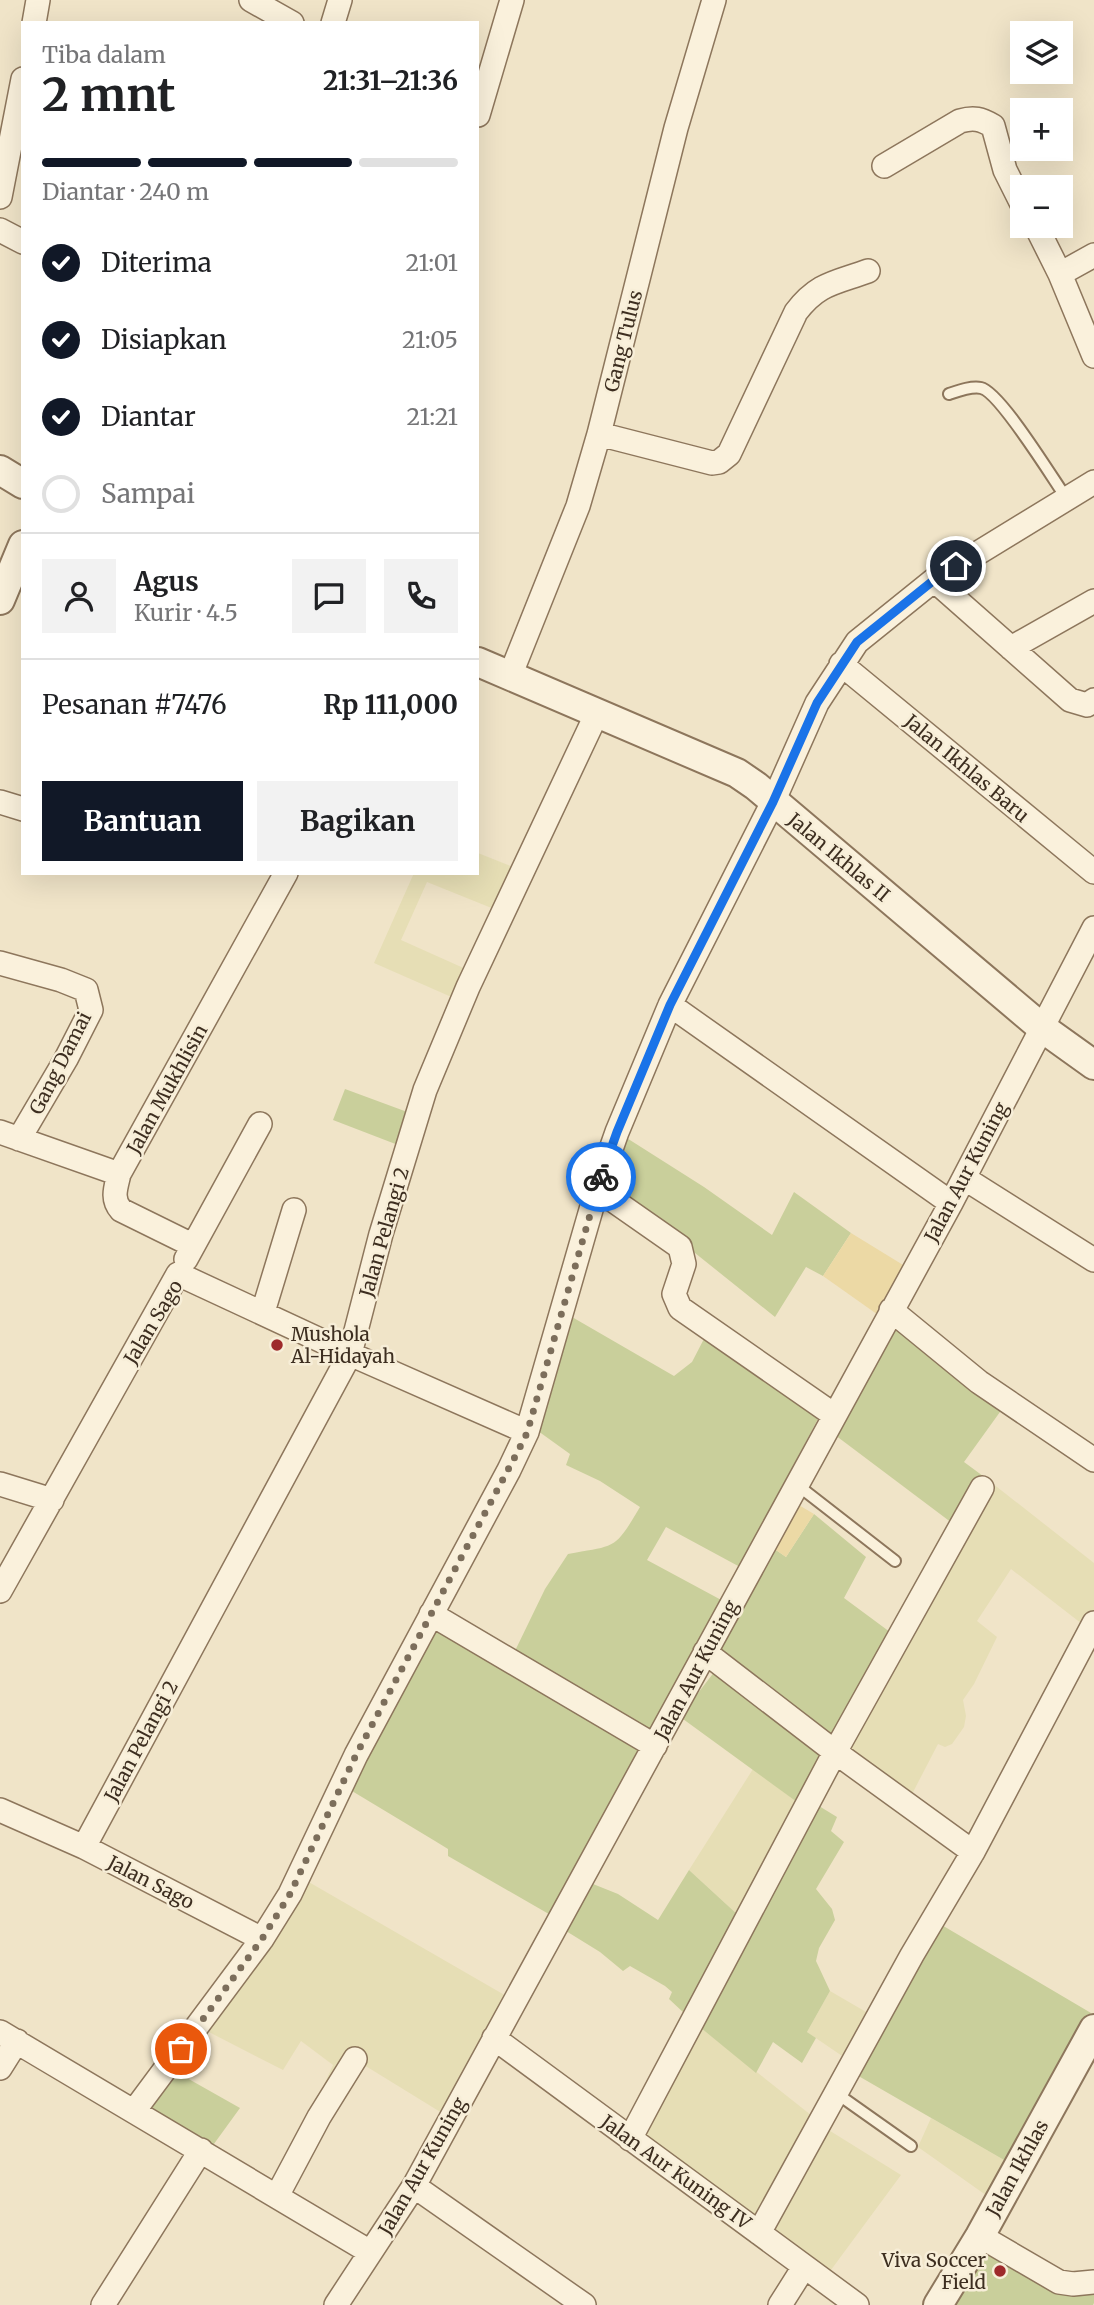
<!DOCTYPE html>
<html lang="id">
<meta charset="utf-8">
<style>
:root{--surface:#fff;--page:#f2f2f2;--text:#202124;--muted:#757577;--line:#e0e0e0;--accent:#111827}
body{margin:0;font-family:Merriweather,serif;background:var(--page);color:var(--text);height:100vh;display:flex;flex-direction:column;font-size:26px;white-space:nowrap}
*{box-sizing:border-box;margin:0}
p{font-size:23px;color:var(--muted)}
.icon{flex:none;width:38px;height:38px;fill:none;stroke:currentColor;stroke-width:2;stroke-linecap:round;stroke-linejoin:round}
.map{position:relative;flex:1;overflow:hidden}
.panel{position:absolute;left:21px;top:21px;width:458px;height:854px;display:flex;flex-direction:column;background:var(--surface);border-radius:0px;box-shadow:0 7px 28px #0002}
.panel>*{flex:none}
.fabs{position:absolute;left:1010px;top:21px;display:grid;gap:14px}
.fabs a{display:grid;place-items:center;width:63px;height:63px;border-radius:0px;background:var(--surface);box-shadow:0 7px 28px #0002;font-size:35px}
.pin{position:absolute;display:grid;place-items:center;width:60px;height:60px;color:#fff;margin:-30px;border:4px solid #fff;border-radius:50%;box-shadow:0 2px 7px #0007}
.courier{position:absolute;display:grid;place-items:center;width:70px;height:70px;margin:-35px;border:5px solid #1a73e8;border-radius:50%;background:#fff;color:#222;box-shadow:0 2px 9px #0007}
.head em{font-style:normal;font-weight:700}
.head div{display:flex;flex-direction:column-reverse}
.head{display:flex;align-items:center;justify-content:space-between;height:119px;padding:0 21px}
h1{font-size:46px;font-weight:700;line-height:52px}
.bar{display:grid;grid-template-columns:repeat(4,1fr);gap:10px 7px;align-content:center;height:84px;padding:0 21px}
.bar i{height:9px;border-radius:5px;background:var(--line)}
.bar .active{background:var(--accent)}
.bar p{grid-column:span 4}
.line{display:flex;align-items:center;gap:18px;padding:0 21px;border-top:2px solid var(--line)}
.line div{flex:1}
.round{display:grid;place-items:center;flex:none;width:74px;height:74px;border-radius:0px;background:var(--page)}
ol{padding:0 21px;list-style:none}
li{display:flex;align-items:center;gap:21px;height:77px}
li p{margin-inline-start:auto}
li .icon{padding:7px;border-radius:50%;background:var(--accent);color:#fff;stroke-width:4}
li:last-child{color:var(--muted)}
li i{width:38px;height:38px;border:4px solid var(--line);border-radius:50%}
.action{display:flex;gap:14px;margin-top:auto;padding:14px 21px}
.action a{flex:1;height:80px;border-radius:0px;background:var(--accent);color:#fff;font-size:28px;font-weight:700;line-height:80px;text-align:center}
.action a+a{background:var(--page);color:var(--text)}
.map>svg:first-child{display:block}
.farmland{fill:#e6deb5}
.green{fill:#c9cf9b}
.sand{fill:#ecd9a5}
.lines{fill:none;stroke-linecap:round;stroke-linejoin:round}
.service-casing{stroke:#8d765c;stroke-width:14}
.minor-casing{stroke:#8d765c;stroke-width:26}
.tertiary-casing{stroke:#8d765c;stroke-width:32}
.service{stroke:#faf1dc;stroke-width:10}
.minor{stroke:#faf1dc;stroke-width:23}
.tertiary{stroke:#faf1dc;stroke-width:28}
.done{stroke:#7c6e5b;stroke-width:7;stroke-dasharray:0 12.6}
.route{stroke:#1a73e8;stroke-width:9}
.poi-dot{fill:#9e2a2b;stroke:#f7eed8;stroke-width:2.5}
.labels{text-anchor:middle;stroke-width:5;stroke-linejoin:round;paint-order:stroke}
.street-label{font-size:19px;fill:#3d2e20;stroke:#f7eed8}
.poi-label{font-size:19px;fill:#3d2e20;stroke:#f7eed8;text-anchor:start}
</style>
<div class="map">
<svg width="1094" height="2305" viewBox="0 0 1094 2305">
<rect width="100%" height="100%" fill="#f0e4c8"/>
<path class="farmland" d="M478,853l35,14 -19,42 -67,-27 -26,58 67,30 -12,29 -82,-36 40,-90h64z
M983,1476l111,87v52l-8,12 -75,-58 -34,52 20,16 -23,47 -11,16 3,16 -2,11 -12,17 -7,3 -7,-3 -27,52 -60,-41 -3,-9z
M753,1769l48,36 -63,110 -49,-45z
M307,1881l201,116 -66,116 -78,-48 -35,26 -6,-4 10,-22 -32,-24 -18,29 -78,-40z
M830,1991l43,25 -25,44 -41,-28z
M701,2028l115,91 -57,103 -120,-86z
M931,2118l80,46 -21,34 -72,-51z
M827,2129l74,46 -73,99 -55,-38 -2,-15z"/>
<path class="green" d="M345,1089l65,24 -12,32 -65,-25z
M622,1135l82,52 68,48 22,-43 57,41 -28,43 -17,-9 -31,50 -110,-88 -58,-41z
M572,1317l102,59 18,-14 14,-27 114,80 -80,152 -74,-40 -19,33 78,42 -73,131 -139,-78 32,-66 23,-35c48,-9 46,-3 72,-47l-40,-26 -34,-16 4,-11 -32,-23 14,-61z
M894,1322l111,83 -41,57 19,14 -27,50 -121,-91z
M814,1514l52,43 -22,41 50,37 -58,105 -118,-87 55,-105 13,9z
M435,1627l209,120 -90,170 -106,-61v-7l-13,-8 -88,-53z
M715,1671l115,81 -29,53 -118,-86 12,-22z
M819,1806l18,11 -6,14 13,11 -28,47 16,20 3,11 -16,28 -3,13 14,30 -23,41 9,6 -14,25 -29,-21 -17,31 -55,-45z
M689,1870l49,45 -54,98 -15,-14 3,-7 -7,-6 -35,-20 -7,5 -23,-19 -34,-21 27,-47 25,10 40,26z
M940,1924l151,89 -80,151 -156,-90z
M178,2073l62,35 -29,40 -50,-32 -9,-8z
M988,2252l106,37v14l-1,2h-141l26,-43z"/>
<path class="sand" d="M851,1233l57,35 -27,49 -58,-41z
M797,1504l17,10 -28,43 -13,-9z"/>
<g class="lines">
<defs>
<path id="service" d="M949,394c9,-3 22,-8 32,-6 19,4 72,91 86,111
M796,1484l99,77
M836,2093l75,53"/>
<path id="minor" d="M251,0l41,23
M34,23l4,-23
M333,23l7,-23
M478,115l34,-115
M884,166l76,-45c14,-4 21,-2 33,5l12,44 17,34
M0,197l23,-118
M1036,226l24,48 34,82
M0,230l23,12
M1060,274l34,-19
M599,434l113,29 7,-1 10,-8 67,-142c22,-29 39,-29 72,-41
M934,580l136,120 17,5 7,-5
M1011,648l83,-47
M841,664l253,208
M510,676l68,-170 21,-72 77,-306 38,-128
M0,802l23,7
M0,963l61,17 25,10 5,20 -25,49 -47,80
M670,1005l281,198
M0,1132l119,42
M964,1178l130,82
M597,1189l83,58 4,17 -10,30 6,14 154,107
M192,1245l-71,-35c-10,-11 -5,-23 -2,-36l167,-301
M186,1259l74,-135
M891,1310l88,72 115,78
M263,1312l31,-102
M0,1484l52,16
M0,1591l178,-317 172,80 177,78
M431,1614l224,132
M705,1652l130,100 138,100
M0,1810l84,37 178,92
M84,1847l266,-493 31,-120 44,-144 43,-103 129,-274
M0,2032l370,220
M494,2038l363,267
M0,2068l17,-27
M134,2111l128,-172 28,-45 66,-139 153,-285 18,-38 70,-243 20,-57 53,-127 103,-203 44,-99 40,-61 77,-62 160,-98
M630,2139l205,-387 147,-264
M414,2186l170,119
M277,2196l42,-79 36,-58
M759,2233l153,-278 61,-103 121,-229
M980,2236l79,46 14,2 21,-2
M103,2305l98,-155
M336,2305l78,-119 537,-983 143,-275
M780,2305l24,-38"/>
<path id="tertiary" d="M0,470l23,14
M0,600l23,-55
M478,662l259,111 19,13 285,241 53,38
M938,2305l42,-69 114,-207"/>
</defs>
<use href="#service" class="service-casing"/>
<use href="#minor" class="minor-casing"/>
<use href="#tertiary" class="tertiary-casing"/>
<use href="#service" class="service"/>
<use href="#minor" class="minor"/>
<use href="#tertiary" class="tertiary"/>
</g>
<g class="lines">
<path class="done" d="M181,2049l81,-110 28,-45 66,-139 162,-304 9,-18 74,-256"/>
<path class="route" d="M601,1177l16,-45 53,-127 103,-203 44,-99 40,-61 77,-62 22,-14"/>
</g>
<g class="poi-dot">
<circle cx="277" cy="1345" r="7"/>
<circle cx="1000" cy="2271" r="7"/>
</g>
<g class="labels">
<g class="street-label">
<text transform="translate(623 341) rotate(-76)" y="7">Gang Tulus</text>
<text transform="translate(967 768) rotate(40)" y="7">Jalan Ikhlas Baru</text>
<text transform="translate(839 857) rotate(40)" y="7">Jalan Ikhlas II</text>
<text transform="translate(60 1063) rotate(-63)" y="7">Gang Damai</text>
<text transform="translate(167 1089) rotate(-61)" y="7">Jalan Mukhlisin</text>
<text transform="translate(966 1172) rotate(-62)" y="7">Jalan Aur Kuning</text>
<text transform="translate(384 1232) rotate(-74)" y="7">Jalan Pelangi 2</text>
<text transform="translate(153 1322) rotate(-59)" y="7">Jalan Sago</text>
<text transform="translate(696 1670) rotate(-62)" y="7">Jalan Aur Kuning</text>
<text transform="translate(141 1741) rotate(-62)" y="7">Jalan Pelangi 2</text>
<text transform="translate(151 1882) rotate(27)" y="7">Jalan Sago</text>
<text transform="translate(422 2166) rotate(-60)" y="7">Jalan Aur Kuning</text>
<text transform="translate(1017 2168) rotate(-61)" y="7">Jalan Ikhlas</text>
<text transform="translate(676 2172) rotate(36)" y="7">Jalan Aur Kuning IV</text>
</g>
<g class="poi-label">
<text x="291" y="1341">Mushola<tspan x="291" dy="22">Al-Hidayah</tspan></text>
<text x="986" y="2267" text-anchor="end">Viva Soccer<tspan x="986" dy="22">Field</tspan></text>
</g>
</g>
</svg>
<div class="fabs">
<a><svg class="icon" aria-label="layers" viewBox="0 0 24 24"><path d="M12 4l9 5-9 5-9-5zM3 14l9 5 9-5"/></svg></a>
<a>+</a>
<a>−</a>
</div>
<div class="pin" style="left:181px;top:2049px;background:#ea580c"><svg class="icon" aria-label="bag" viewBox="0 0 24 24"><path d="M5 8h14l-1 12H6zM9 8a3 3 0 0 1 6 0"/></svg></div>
<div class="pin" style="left:956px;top:566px;background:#1f2937"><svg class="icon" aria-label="home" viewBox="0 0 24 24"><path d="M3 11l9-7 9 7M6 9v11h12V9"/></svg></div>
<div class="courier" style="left:601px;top:1177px"><svg class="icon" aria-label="bike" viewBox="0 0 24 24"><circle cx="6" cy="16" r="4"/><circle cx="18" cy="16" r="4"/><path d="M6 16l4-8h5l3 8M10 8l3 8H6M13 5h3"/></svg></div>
<section class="panel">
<div class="head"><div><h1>2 mnt</h1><p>Tiba dalam</p></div><em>21:31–21:36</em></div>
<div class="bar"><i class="active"></i><i class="active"></i><i class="active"></i><i></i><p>Diantar · 240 m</p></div>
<ol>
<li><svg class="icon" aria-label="check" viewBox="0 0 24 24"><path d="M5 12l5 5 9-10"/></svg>Diterima<p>21:01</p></li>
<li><svg class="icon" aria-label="check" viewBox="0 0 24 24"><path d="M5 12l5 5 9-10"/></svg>Disiapkan<p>21:05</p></li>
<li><svg class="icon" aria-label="check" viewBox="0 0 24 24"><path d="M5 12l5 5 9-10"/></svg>Diantar<p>21:21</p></li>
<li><i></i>Sampai</li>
</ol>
<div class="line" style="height:126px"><a class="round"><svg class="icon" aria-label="person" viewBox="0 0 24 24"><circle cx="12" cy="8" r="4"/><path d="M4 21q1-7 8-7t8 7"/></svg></a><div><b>Agus</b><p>Kurir · 4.5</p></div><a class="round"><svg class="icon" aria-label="chat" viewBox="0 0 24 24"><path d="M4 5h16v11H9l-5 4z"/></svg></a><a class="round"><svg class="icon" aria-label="phone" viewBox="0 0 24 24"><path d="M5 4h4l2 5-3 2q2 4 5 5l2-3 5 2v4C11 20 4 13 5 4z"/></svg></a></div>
<div class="line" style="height:91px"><div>Pesanan #7476</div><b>Rp 111,000</b></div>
<div class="action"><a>Bantuan</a><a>Bagikan</a></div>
</section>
</div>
